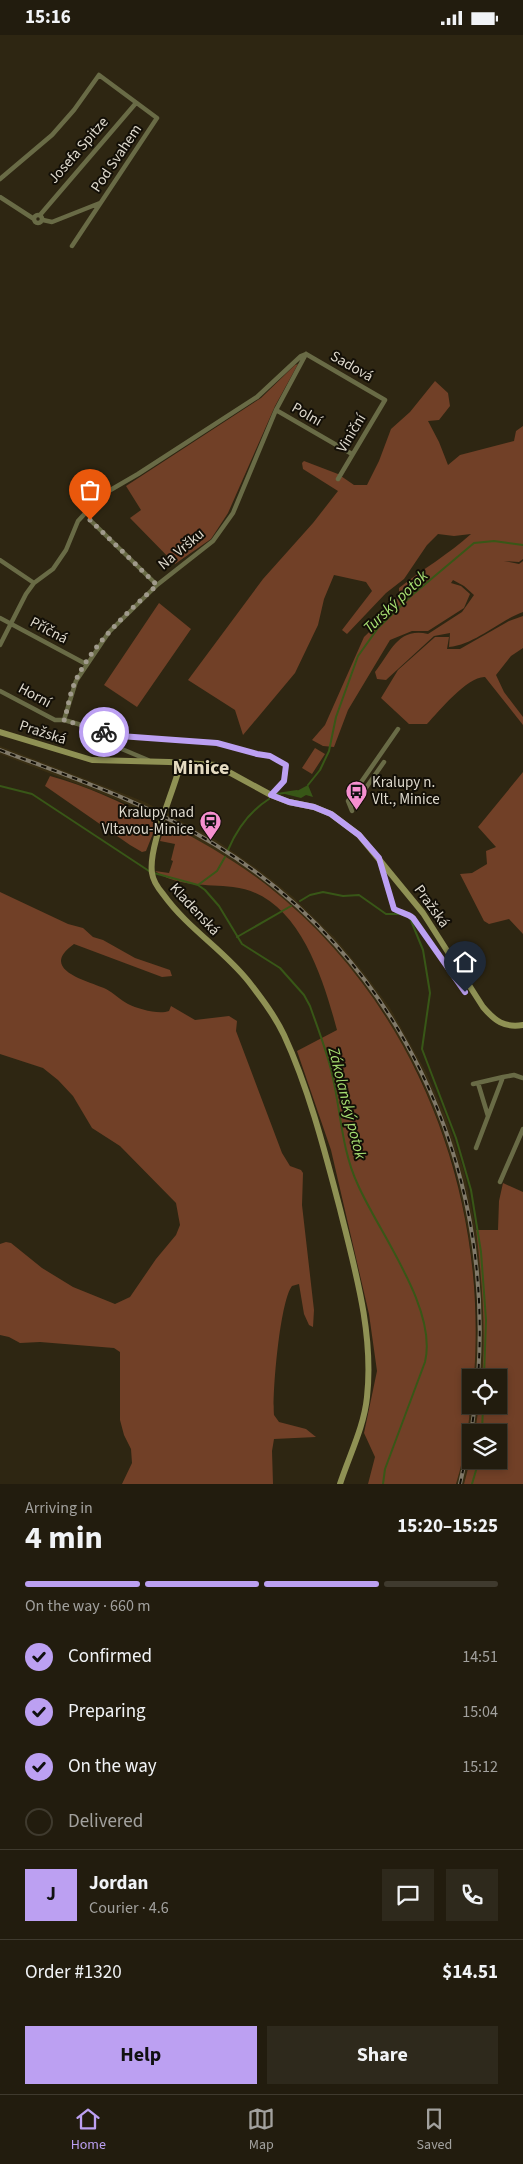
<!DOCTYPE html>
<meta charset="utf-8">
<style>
:root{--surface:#221c0e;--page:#2e291c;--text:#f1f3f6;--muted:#a2a19e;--line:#3f3a2e;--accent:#bca0f2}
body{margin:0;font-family:"Source Sans 3",sans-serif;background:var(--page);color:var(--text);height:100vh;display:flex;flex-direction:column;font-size:19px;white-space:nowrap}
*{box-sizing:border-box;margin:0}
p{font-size:16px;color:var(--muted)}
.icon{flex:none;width:28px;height:28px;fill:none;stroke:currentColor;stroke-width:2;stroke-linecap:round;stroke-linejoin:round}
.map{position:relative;height:1449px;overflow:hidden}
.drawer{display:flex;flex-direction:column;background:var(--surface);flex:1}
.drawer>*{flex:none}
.tools{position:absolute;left:462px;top:1334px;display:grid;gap:10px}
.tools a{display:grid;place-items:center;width:45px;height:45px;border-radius:0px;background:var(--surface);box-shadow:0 2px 8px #0003,0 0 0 1px var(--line);font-size:25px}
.pin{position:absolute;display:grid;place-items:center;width:42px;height:42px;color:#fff;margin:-51px -21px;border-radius:50% 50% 50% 0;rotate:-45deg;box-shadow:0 0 5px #0007}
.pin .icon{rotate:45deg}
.courier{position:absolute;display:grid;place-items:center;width:50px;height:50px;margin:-25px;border:4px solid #bca0f2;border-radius:50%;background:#fff;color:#222;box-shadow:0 1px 6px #0007}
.summary em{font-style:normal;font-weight:700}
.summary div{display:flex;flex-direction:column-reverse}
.summary{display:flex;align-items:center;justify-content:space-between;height:85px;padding:0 25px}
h1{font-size:32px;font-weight:700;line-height:38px}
.bar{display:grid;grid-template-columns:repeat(4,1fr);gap:8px 5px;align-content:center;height:60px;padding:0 25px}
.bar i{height:6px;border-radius:4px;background:var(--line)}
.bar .selected{background:var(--accent)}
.bar p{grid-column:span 4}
.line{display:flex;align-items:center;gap:12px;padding:0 25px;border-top:1px solid var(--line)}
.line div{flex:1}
.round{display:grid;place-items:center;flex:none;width:52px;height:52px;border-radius:0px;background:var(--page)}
ol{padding:0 25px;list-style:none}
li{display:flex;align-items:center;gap:15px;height:55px}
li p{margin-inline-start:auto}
li .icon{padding:5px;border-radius:50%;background:var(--accent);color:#111;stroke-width:4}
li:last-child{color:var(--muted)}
li i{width:28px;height:28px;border:2px solid var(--line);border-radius:50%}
.primary-button{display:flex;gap:10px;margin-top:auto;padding:10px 25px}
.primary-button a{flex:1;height:58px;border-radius:0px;background:var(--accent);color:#111;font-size:20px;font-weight:700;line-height:58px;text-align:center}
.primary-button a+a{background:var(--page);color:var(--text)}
.status{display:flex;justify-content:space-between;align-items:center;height:35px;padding:0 25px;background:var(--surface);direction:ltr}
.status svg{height:14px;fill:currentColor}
.menu{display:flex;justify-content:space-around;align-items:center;height:70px;border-top:1px solid var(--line);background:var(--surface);font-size:14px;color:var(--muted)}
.menu a{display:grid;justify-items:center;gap:2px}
.menu .selected{color:var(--accent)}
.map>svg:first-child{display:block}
.built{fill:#392e13}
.green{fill:#714027}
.water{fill:#385717}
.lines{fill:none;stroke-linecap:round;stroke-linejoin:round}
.stream{stroke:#385717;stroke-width:2}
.minor{stroke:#696b46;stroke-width:4.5}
.secondary{stroke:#8f9154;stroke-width:6}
.rail-casing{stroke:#807969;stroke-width:4}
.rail{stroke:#130f07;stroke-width:2;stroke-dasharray:5.5;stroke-linecap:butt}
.done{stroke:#a09a8c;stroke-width:5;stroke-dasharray:0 9}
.route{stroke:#bca0f2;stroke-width:6}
.labels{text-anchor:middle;stroke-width:4;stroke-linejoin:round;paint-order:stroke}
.street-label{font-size:15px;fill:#ded9cd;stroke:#130f07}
.poi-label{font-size:15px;fill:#ded9cd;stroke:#130f07;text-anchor:start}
.water-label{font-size:16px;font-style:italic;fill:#a7df72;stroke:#130f07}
.district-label{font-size:20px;font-weight:bold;fill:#e5dbc2;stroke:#130f07}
</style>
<div class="status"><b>15:16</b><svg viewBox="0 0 49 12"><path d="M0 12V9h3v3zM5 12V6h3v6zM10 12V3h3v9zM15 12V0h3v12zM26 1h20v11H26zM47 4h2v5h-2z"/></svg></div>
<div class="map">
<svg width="523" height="1449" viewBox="0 0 523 1449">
<rect width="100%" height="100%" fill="#2e2612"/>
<path class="built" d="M0,711l145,56 71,38 43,30 33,26 43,42 29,35 26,35 36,64 20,45 18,54 12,59 7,60 2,32 -3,55h-8l3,-55 -1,-32 -8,-59 -12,-58 -18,-53 -19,-45 -35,-62 -26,-36 -29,-33 -59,-57 -15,-11 -40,-25 -49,-28 -4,-4 -54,-23 -108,-42z
M471,1368v2h8l-4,27 -4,1v24l-7,27h-8l8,-33z"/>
<path class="green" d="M298,329l-23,42 -47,107 -17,26 -36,25 -45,-46 11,-8 -15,-24 135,-88 34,-33z
M435,346l13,12 2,13 -11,14 -11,1 11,21 9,23 12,-10 54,-14 2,-10 7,-5v133l-4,3 -15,-1 15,3 4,-3v51c-25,9 -47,32 -74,35l1,-14 -16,3 -48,44 -9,-1 -2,-7c15,-18 22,-45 53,-38l34,-22 12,-17 -10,-9 -11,-6 -2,3 10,3 9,8 -6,14 -36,23h-16l-22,9 -42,70 -14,37 -11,-1 -11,-6 13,-15 39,-88 26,-25 -2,-10 3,-4 8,1v-11c24,-19 50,-34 72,-54l-17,2 -16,-2 -11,11 -23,34 -18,14 -39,41 -5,-4 30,-39 -6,-9 -32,-7 -10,24 -6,26 -23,48 -52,62 -8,-25 -47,-30 75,-101 50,-56 25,-32 -35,-22 -1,-6 2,-2 34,13 16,11h13l12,-24 12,-32 19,-17z
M159,568l32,26 -54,78 -33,-22z
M523,581v32l-12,8 -15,19 8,17 19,25v8l-38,-48c-17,-1 -46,34 -58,47h-18l-28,-26 17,-28 37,-33h14l-2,12h13l49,-28z
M315,713l10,6 -13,20 -10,-6z
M523,737v162l-14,-15 -20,5 -5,-3 -24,-47 12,-1 15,-9 -1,-13 10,-4 -18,-20z
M50,741c36,10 72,26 104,44v11l-8,20 -4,1 -12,-7 -82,-57 -3,-2z
M166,788c35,18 71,39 102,63 148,117 220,306 206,491h-3c0,37 -4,72 -15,107h-88l7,-27 -11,-24 13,-62 -8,-57 -38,-164 -34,-99 40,-21c-14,-52 -39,-136 -104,-143 -26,-3 -56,0 -78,-16l14,2 4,-12 -2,-1 4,-16 -15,-3z
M0,857l68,32 15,4 10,9 10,3 32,18 35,12 2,6 -10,1 -88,-33c-37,26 15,37 32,45 8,4 14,11 22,15 10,5 31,11 41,7l2,-5 24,14 34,-4 8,5 -1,10 46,122 8,13 11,4 2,3 -1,32 12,105 -1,17 -4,-2 -5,-11 -5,-30 -7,2c-12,15 -20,108 -18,129l5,7 27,7 10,8 -42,2 -2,12 1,33h-151l10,-21 -1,-14 -7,-14 -4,-15v-68l-6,-4 -74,-6 -20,1 -11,-6 -9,-2v-91l6,-2 5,1 31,25 31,19 42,17 15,-7 26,-38 20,-24 4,-10 -4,-22 -56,-57 -28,-18 -19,-32 -15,-16 -15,-12 -43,-14z
M503,1148l20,9v292h-59l7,-27v3h28v-27l-24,-1 4,-27h20v-28h-17c4,-50 0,-97 -6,-147h22l1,-29z"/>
<path class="water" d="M308,750l5,12 -7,-2 -5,3 -20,-5 16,-2z"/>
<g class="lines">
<path class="stream" d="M308,750l12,-15 9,-19 7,-34 22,-61 20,-28 33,-32 63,-53 20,-2 29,4
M0,751l32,8 117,77
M277,759l20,-3
M228,815c9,-21 22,-39 41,-51
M154,838l44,12 7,5 14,16 23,38 38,24 24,27 6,11c8,23 18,48 23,72 8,36 9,73 25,107 21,48 80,124 67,177l-40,107 -2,15
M198,850l19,-14 8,-14
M300,866l10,-6 13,-3 20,4 16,-1 27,19h15
M410,883l13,32 7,43 -8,56 34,89 15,52 10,62 5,68 -2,57
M237,902l54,-31
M482,1398l1,-28
M472,1449l7,-24"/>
<path class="minor" d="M0,144l52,-44 22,-25 25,-35 58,43 -85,128
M0,162l34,22
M34 184a4 4 0 1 1 8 0a4 4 0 1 1-8 0Z
M40,180l96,-112
M43,185l9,2 48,-19
M306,319l79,46 -47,79
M276,375l76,44
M90,485l67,65
M0,525l34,23
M0,583l86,46
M0,610l26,-51 8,-11 19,-14 13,-19 12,-29 13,-14 16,-15 31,-18 119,-77 44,-41 5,-2
M0,656l55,29h9l56,16 97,7 40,11 13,2 16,9c0,15 -4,21 -15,30
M64,685l12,-39 33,-49 48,-47 56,-44 20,-28 43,-103 30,-56
M117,712l31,13
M350,770h4l30,-43
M352,776l-4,-10 50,-72
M380,827l14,47c7,4 13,4 19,9l52,74
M478,1048l10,33
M473,1049l30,-7
M476,1113l27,-71 11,-2 9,3
M500,1147l23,-53"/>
<path class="secondary" d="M0,697l92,28 77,2 47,3 55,30 18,7 25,5 17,7 28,21 64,78 60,94c12,14 21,21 40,18
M181,727c-7,29 -33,85 -29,111 1,8 6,15 11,21 25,35 61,56 86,88 13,17 26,34 35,53 25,54 41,117 56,174 15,61 34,125 27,188 -3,30 -18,59 -27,87"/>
<defs>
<path id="rail" d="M0,715c73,28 147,53 214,94 185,112 280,320 264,533
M471,1398l4,-28
M460,1449l11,-50"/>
</defs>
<use href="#rail" class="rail-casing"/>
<use href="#rail" class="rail"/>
</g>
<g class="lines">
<path class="done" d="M90,485l67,65c-30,28 -69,63 -84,102 -4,10 -5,22 -9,33l40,12"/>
<path class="route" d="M104,697l16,4 97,7 40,11 13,2 16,9 -2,16 -13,14 18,7 25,5 17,7 28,21 20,23 15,51c7,4 13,4 19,9l52,74"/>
</g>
<defs>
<symbol id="bus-pin" viewBox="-11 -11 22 30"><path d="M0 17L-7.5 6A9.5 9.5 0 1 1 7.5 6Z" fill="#f690d0" stroke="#130f07"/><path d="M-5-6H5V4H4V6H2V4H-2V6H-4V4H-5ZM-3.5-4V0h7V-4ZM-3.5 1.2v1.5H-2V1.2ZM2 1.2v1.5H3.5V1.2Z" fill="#111"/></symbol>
<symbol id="station-pin" viewBox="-11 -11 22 30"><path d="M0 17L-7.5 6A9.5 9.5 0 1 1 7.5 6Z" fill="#f690d0" stroke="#130f07"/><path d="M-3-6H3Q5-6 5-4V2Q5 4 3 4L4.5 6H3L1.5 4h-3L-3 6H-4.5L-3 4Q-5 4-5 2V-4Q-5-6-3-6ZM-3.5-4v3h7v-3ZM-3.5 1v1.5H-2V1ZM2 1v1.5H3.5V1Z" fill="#111"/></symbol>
</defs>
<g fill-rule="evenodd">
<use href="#bus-pin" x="344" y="744" width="25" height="34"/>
<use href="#station-pin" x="198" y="774" width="25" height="34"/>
</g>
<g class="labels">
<g class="street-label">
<text transform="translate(78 115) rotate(-49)" y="5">Josefa Spitze</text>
<text transform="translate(116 123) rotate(-56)" y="5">Pod Svahem</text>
<text transform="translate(352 331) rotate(30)" y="5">Sadová</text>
<text transform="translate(307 379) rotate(30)" y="5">Polní</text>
<text transform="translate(351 398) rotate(-59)" y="5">Viniční</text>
<text transform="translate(181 514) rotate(-40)" y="5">Na Vršku</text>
<text transform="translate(49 595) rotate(28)" y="5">Příčná</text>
<text transform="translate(35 660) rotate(28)" y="5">Horní</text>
<text transform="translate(43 697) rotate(18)" y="5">Pražská</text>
<text transform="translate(432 871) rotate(54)" y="5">Pražská</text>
<text transform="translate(195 874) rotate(47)" y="5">Kladenská</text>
</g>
<g class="poi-label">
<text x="372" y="752">Kralupy n.<tspan x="372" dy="17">Vlt., Minice</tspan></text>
<text x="194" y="782" text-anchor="end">Kralupy nad<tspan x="194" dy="17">Vltavou-Minice</tspan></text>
</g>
<g class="water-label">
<text transform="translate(395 566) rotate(-44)" y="6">Turský potok</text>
<text transform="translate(348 1068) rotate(76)" y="6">Zákolanský potok</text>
</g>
<g class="district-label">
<text x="201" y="739">Minice</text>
</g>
</g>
</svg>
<div class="tools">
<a><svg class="icon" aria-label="locate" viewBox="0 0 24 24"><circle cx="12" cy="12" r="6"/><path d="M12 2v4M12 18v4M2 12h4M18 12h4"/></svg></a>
<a><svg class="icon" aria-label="layers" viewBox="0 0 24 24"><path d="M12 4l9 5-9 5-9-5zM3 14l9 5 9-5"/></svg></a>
</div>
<div class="pin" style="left:90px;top:485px;background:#ea580c"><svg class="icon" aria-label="bag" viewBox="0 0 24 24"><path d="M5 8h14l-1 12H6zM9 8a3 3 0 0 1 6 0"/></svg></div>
<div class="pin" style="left:465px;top:957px;background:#1f2937"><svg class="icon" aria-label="home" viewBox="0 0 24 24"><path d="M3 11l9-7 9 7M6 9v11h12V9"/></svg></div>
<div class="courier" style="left:104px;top:697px"><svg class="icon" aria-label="bike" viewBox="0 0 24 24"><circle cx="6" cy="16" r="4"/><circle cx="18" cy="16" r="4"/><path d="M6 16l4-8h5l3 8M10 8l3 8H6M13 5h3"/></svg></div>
</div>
<section class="drawer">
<div class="summary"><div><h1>4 min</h1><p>Arriving in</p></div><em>15:20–15:25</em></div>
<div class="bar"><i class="selected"></i><i class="selected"></i><i class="selected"></i><i></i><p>On the way · 660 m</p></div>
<ol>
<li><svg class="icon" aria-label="check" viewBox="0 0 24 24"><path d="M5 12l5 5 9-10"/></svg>Confirmed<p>14:51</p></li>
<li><svg class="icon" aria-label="check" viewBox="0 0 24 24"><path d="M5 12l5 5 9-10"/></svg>Preparing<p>15:04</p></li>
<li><svg class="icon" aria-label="check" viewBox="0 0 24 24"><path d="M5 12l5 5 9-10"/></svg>On the way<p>15:12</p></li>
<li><i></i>Delivered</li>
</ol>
<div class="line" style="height:90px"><b class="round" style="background:var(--accent);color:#111">J</b><div><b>Jordan</b><p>Courier · 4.6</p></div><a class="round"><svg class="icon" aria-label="chat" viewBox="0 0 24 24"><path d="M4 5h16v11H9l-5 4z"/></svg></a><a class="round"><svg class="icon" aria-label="phone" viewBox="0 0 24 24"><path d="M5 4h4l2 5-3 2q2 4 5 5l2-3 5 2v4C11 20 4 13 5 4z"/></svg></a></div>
<div class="line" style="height:65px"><div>Order #1320</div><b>$14.51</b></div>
<div class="primary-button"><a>Help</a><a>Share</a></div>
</section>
<nav class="menu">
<a class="selected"><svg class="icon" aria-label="home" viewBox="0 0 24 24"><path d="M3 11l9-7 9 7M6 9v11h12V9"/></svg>Home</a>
<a><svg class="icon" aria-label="map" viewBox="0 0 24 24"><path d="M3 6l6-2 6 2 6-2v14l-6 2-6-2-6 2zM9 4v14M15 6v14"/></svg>Map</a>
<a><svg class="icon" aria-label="saved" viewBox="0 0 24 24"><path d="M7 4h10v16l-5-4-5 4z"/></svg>Saved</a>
</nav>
